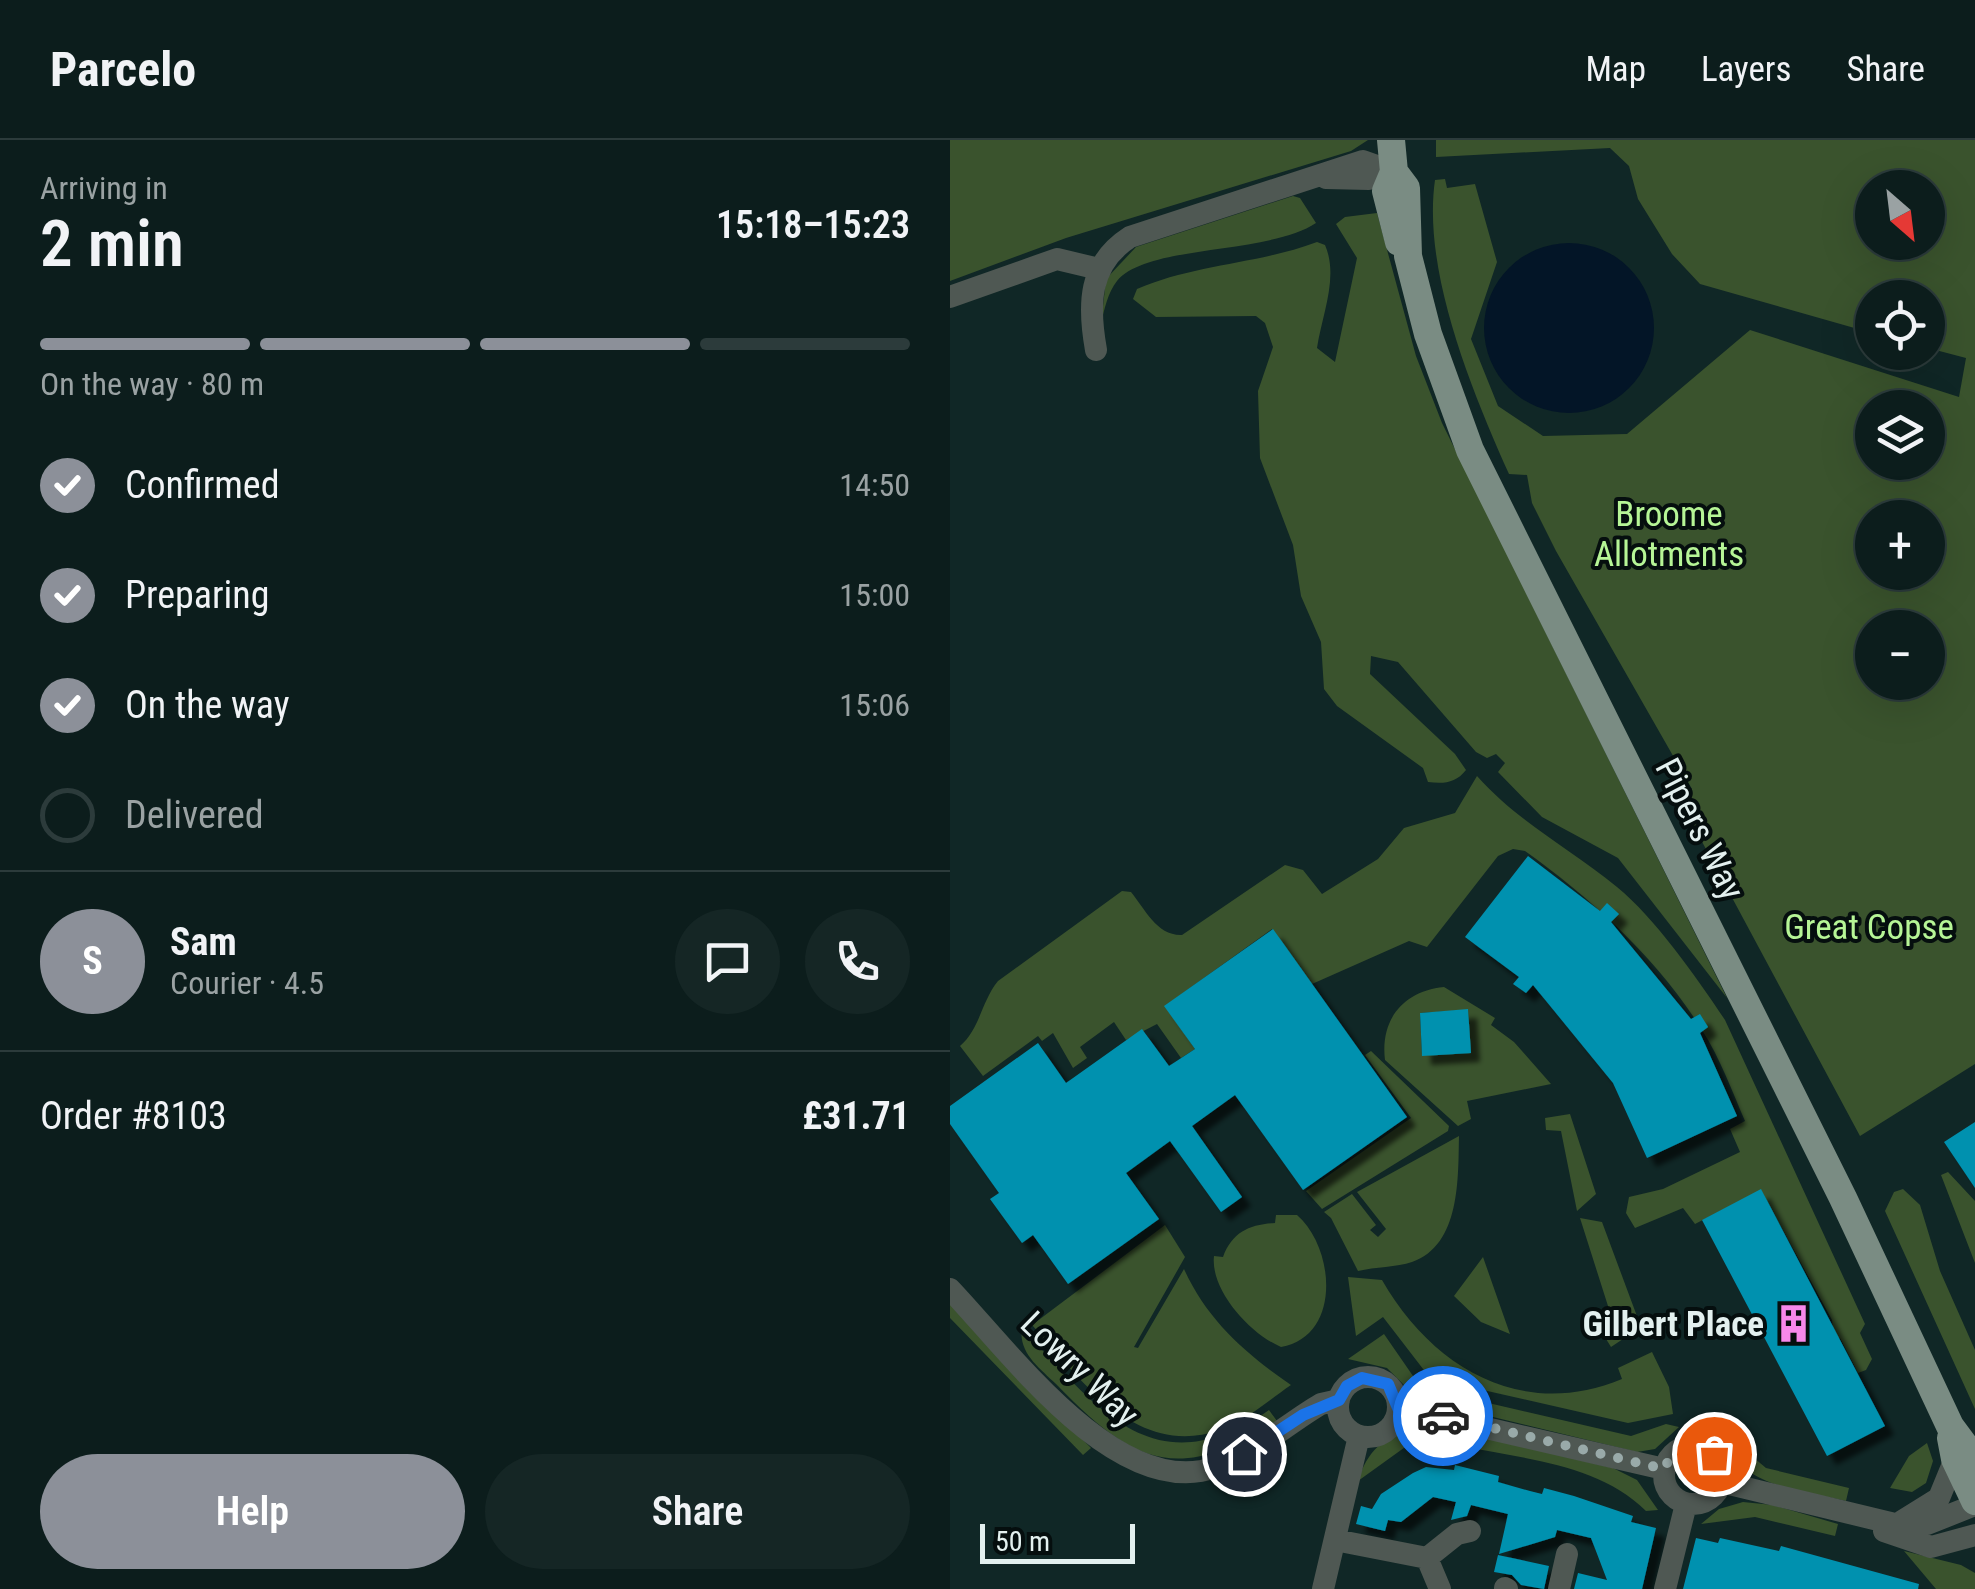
<!DOCTYPE html>
<meta charset="utf-8">
<style>
:root{--surface:#0c1d1c;--page:#152625;--text:#f1f3f6;--muted:#9aa2a3;--line:#2c3b3b;--accent:#8c9099}
body{margin:0;font-family:"Roboto Condensed",sans-serif;background:var(--page);color:var(--text);height:100vh;display:flex;flex-direction:column;font-size:38px;white-space:nowrap}
*{box-sizing:border-box;margin:0}
p{font-size:32px;color:var(--muted)}
.icon{flex:none;width:55px;height:55px;fill:none;stroke:currentColor;stroke-width:2;stroke-linecap:round;stroke-linejoin:round}
.map{position:relative;flex:1;overflow:hidden}
.sheet{display:flex;flex-direction:column;background:var(--surface);width:950px}
.sheet>*{flex:none}
.needle{width:65px;rotate:152deg}
.fabs{position:absolute;left:905px;top:30px;display:grid;gap:20px}
.fabs a{display:grid;place-items:center;width:90px;height:90px;border-radius:50%;background:var(--surface);box-shadow:0 10px 40px #0002,0 0 0 2px var(--line);font-size:50px}
.scale{position:absolute;left:30px;bottom:25px;width:155px;box-sizing:border-box;padding-left:10px;border:5px solid #e3f0ef;border-top:0;font-size:28px;line-height:35px;white-space:nowrap;color:#e3f0ef;-webkit-text-stroke:8px #050e0e;paint-order:stroke}
.pin{position:absolute;display:grid;place-items:center;width:85px;height:85px;color:#fff;margin:-42px;border:5px solid #fff;border-radius:50%;box-shadow:0 2px 10px #0007}
.courier{position:absolute;display:grid;place-items:center;width:100px;height:100px;margin:-50px;border:8px solid #1a73e8;border-radius:50%;background:#fff;color:#222;box-shadow:0 2px 12px #0007}
.overview em{font-style:normal;font-weight:600}
.overview div{display:flex;flex-direction:column-reverse}
.overview{display:flex;align-items:center;justify-content:space-between;height:170px;padding:0 40px}
h1{font-size:65px;font-weight:600;line-height:75px}
.bar{display:grid;grid-template-columns:repeat(4,1fr);gap:15px 10px;align-content:center;height:120px;padding:0 40px}
.bar i{height:12px;border-radius:8px;background:var(--line)}
.bar .current{background:var(--accent)}
.bar p{grid-column:span 4}
.line{display:flex;align-items:center;gap:25px;padding:0 40px;border-top:2px solid var(--line)}
.line div{flex:1}
.round{display:grid;place-items:center;flex:none;width:105px;height:105px;border-radius:52px;background:var(--page)}
ol{padding:0 40px;list-style:none}
li{display:flex;align-items:center;gap:30px;height:110px}
li p{margin-inline-start:auto}
li .icon{padding:10px;border-radius:50%;background:var(--accent);color:#fff;stroke-width:4}
li:last-child{color:var(--muted)}
li i{width:55px;height:55px;border:5px solid var(--line);border-radius:50%}
.action{display:flex;gap:20px;margin-top:auto;padding:20px 40px}
.action a{flex:1;height:115px;border-radius:60px;background:var(--accent);color:#fff;font-size:40px;font-weight:600;line-height:115px;text-align:center}
.action a+a{background:var(--page);color:var(--text)}
header{display:flex;align-items:center;gap:60px;box-sizing:border-box;height:140px;padding:0 50px;background:var(--surface);border-bottom:2px solid var(--line)}
header strong{font-size:48px}
nav{display:flex;gap:55px;margin-inline-start:auto;font-size:35px}
main{display:flex;flex:1;min-height:0}
.map>svg:first-child{display:block}
.green{fill:#3a532d;fill-rule:evenodd}
.water{fill:#031527}
.building{fill:#0691af;filter:url(#shadow)}
.lines{fill:none;stroke-linecap:round;stroke-linejoin:round}
.minor{stroke:#4f5853;stroke-width:22}
.major{stroke:#7a8c83;stroke-width:28}
.done{stroke:#99aaa9;stroke-width:10;stroke-dasharray:0 18}
.route{stroke:#1a73e8;stroke-width:12}
.labels{text-anchor:middle;stroke-width:8;stroke-linejoin:round;paint-order:stroke}
.park-label{font-size:35px;fill:#b6f596;stroke:#050e0e}
.street-label{font-size:35px;fill:#e3f0ef;stroke:#050e0e}
.poi-label{font-size:35px;font-weight:bold;fill:#e3f0ef;stroke:#050e0e;text-anchor:end}
</style>
<header>
<strong>Parcelo</strong>
<nav><a>Map</a><a>Layers</a><a>Share</a></nav>
</header>
<main>
<section class="sheet">
<div class="overview"><div><h1>2 min</h1><p>Arriving in</p></div><em>15:18–15:23</em></div>
<div class="bar"><i class="current"></i><i class="current"></i><i class="current"></i><i></i><p>On the way · 80 m</p></div>
<ol>
<li><svg class="icon" aria-label="check" viewBox="0 0 24 24"><path d="M5 12l5 5 9-10"/></svg>Confirmed<p>14:50</p></li>
<li><svg class="icon" aria-label="check" viewBox="0 0 24 24"><path d="M5 12l5 5 9-10"/></svg>Preparing<p>15:00</p></li>
<li><svg class="icon" aria-label="check" viewBox="0 0 24 24"><path d="M5 12l5 5 9-10"/></svg>On the way<p>15:06</p></li>
<li><i></i>Delivered</li>
</ol>
<div class="line" style="height:180px"><b class="round" style="background:var(--accent);color:#fff">S</b><div><b>Sam</b><p>Courier · 4.5</p></div><a class="round"><svg class="icon" aria-label="chat" viewBox="0 0 24 24"><path d="M4 5h16v11H9l-5 4z"/></svg></a><a class="round"><svg class="icon" aria-label="phone" viewBox="0 0 24 24"><path d="M5 4h4l2 5-3 2q2 4 5 5l2-3 5 2v4C11 20 4 13 5 4z"/></svg></a></div>
<div class="line" style="height:130px"><div>Order #8103</div><b>£31.71</b></div>
<div class="action"><a>Help</a><a>Share</a></div>
</section>
<div class="map">
<svg width="1025" height="1449" viewBox="0 0 1025 1449">
<defs>
<filter id="shadow"><feDropShadow dx="9" dy="9" stdDeviation="2.5" flood-color="#0009"/></filter>
</defs>
<rect width="100%" height="100%" fill="#102726"/>
<path class="green" d="M0,0h418l-17,11 -285,87 -116,43z
M486,0h539v924l-115,72 -182,-339 14,-8 -136,-238 -24,-48 -5,-28 -18,-1c-37,-83 -87,-203 -74,-294l10,-1 2,9 28,-4 22,78 -26,77 27,67 45,30 84,-2 123,-104 209,67 7,-39 -38,-10v-50h-56v35l-172,-49 -28,-30 -34,-55 -9,-33 -19,-18 -174,9zM922,48h56v54h-56zM922,268h56v54h-56zM922,378h56v54h-56zM922,488h56v54h-56z
M343,56l7,2 16,25c-48,32 -169,21 -199,58 -9,11 -13,29 -16,43l5,-45 30,-32z
M427,73l39,143 26,67 285,575 -109,-140 -76,-41 -44,-45 7,-9 -9,-9 -9,4 -11,-6 -78,-90 -27,-6 -1,18 85,80 11,16c-10,13 -22,14 -38,12l-5,-14 -86,-62 -13,-17 -3,-47 -20,-46 -8,-51 -33,-87 -2,-67 15,-44 -8,-24 -9,-7 -100,1 -23,-18 4,-10c57,-25 122,-25 180,-47l8,3c14,32 -3,70 -8,103l18,14 22,-104 -21,-34 9,-7z
M527,636c41,46 92,72 140,111 38,31 80,91 108,133l140,304 -5,9 12,26 -6,11 -8,3 -18,-35 -6,3 -2,-21 -71,-130 -66,34 -12,-16 -48,20 -9,-15 3,-16 34,-8 77,-37 -10,-23 15,-8c-13,-30 -25,-63 -43,-91 -44,-71 -110,-131 -177,-179l-12,-2 -15,7 -71,91 -18,-6 -97,43 -40,-55 -107,77 30,43 -14,9 -24,-34 -31,16 -12,-18 -34,25 7,11 -14,10 -20,-35 -11,8 -4,-5 -55,40 -23,-30c20,-17 21,-44 38,-65l124,-90 9,1c14,17 26,44 51,43l103,-70 18,5 19,24 56,-35 26,-31 51,-15z
M494,847l51,31 -4,7 23,17 37,42 -84,17 4,18 -13,7 -73,-66c-5,-40 18,-69 59,-73zM518,870l2,43 -48,2 -2,-42z
M421,911l78,75 -1,5 -126,78 -16,-18 105,-73 -46,-63z
M620,974l26,80 -19,17 -16,-80 -15,-1 -1,-12z
M509,996c-1,41 2,109 -47,126 -15,5 -37,5 -54,9l-27,-53 -7,-6 28,-18 24,31 -6,5 8,7 8,-8 -29,-37z
M998,1032l27,29v62l-34,-88z
M953,1049l17,16 20,66 35,79v59l-90,-198 9,-19z
M326,1075h21c38,33 45,121 -16,132 -31,-13 -71,-57 -67,-91l9,1c9,-25 27,-33 52,-34z
M630,1078l22,4 39,105 -30,20 -8,-13 12,-6z
M215,1085l20,32 -51,90 4,1 46,-79c23,51 62,85 107,116 -22,15 -45,36 -71,45 -84,29 -140,-51 -188,-105z
M533,1117l27,77 -29,-12 -27,-26z
M398,1137l34,3c50,87 139,141 240,99l-4,-11 34,-16 17,35 4,27 -45,9 -198,-45 -47,-61 -27,19z
M0,1164l141,144 -8,7 -133,-137z
M72,1188c76,81 132,161 247,82l8,11c-99,63 -143,44 -221,-37 -16,-16 -38,-31 -34,-56z
M434,1194l47,68 -13,-3 -31,-31 -39,-9z
M517,1258l164,38 35,-12 13,3 -24,22 -18,3 -173,-42z
M463,1287h20l-75,54c9,-30 26,-44 55,-54z
M510,1292l153,36 24,12 21,30 -12,1c-48,-48 -125,-52 -189,-66z
M772,1300l19,7 25,21 83,20 -3,13c-48,-12 -101,-13 -124,-61z
M977,1303l6,18 -7,22 -14,9 -22,-4 19,-32z
M793,1362l30,3 65,19 -3,12 -80,-19 -54,7 18,-15z
M954,1411l57,14 14,8v16h-39z"/>
<path class="water" d="M534 188a85 85 0 1 1 170 0a85 85 0 1 1-170 0Z"/>
<path class="building" d="M578,716l72,55 7,-8 12,11 -8,8 80,97 9,-5 8,13 -8,6 37,83 -90,42 -34,-75 -80,-98 -7,8 -13,-9 6,-7 -54,-40z
M323,789l134,188 -104,73 -68,-95 -43,31 50,71 -21,15 -51,-71 -44,32 33,46 -91,65 -35,-49 -11,8 -32,-44 9,-6 -49,-69v-18l88,-63 28,40 76,-54 27,37 26,-17 -31,-43z
M518,869l3,44 -49,3 -2,-43z
M1025,982v66l-31,-46z
M811,1049l124,237 -58,30 -125,-236z
M505,1325l44,11 -1,6 32,9 12,3 2,-6 30,8 59,20 -2,6 25,6 -14,61h-68l4,-16 29,7 -16,-42 -34,-8 -2,7 -56,17 9,-40 -37,-9 -4,11 -16,4 5,-18 -23,-5 -32,25 -13,-2 -3,11 -29,-7 5,-18 11,3 9,-15 32,-21 13,-6 28,3z
M746,1398l22,5 2,-5 59,13 2,-5 138,38 -1,5h-235z
M548,1415l51,11 -5,23 -23,-4 -9,-10 -18,-3z"/>
<g class="lines">
<path class="minor" d="M376,38l43,1 25,-7
M0,157l107,-38 42,10
M146,210c-8,-45 -8,-86 34,-113l233,-76 31,11
M0,1149c59,62 158,198 251,182 44,-8 82,-45 120,-67l18,-4
M388 1267a30 30 0 1 1 60 0a30 30 0 1 1-60 0Z
M449,1268l265,61
M714 1335a29 29 0 1 1 58 0a29 29 0 1 1-58 0Z
M771,1342l182,44 24,-2 48,-19
M952,1381l37,-23 16,-39
M934,1391l47,16 44,-12
M385,1400l92,18
M477,1418l30,-24 13,-3
M477,1418l13,31
M555,1448l2,1
M373,1449l36,-153
M609,1449l8,-35
M715,1449l21,-85"/>
<path class="major" d="M441,0l3,32 12,16 2,68 20,78 42,116 373,748 107,228 25,34
M444,32l-8,19 13,51
M1001,1298l4,21 20,42"/>
</g>
<g class="lines">
<path class="done" d="M493,1276l221,53 8,-15 15,-8 27,8"/>
<path class="route" d="M294,1314l59,-39 36,-15 8,-14 15,-8 26,6 10,24 45,8"/>
</g>
<defs>
<symbol id="building-bare" viewBox="-9 -9 18 18"><path d="M-4-6H4V6H1V3H-1V6H-4ZM-2.5-4.3h1.7v1.8h-1.7ZM.8-4.3h1.7v1.8H.8ZM-2.5-1h1.7V.8h-1.7ZM.8-1h1.7V.8H.8Z" fill="#f788eb" stroke="#050e0e" stroke-width="2.5" paint-order="stroke"/></symbol>
</defs>
<g fill-rule="evenodd">
<use href="#building-bare" x="816" y="1156" width="55" height="55"/>
</g>
<g class="labels">
<g class="park-label">
<text x="719" y="386">Broome<tspan x="719" dy="40">Allotments</tspan></text>
<text x="919" y="799">Great Copse</text>
</g>
<g class="street-label">
<text transform="translate(750 689) rotate(63)" y="12">Pipers Way</text>
<text transform="translate(130 1229) rotate(44)" y="12">Lowry Way</text>
</g>
<g class="poi-label">
<text x="814" y="1196">Gilbert Place</text>
</g>
</g>
</svg>
<div class="fabs">
<a><svg class="needle" viewBox="-14 -14 28 28"><path d="M0-13l5 13h-10z" fill="#e53935"/><path d="M0 13l5-13h-10z" fill="#9aa2a3"/></svg></a>
<a><svg class="icon" aria-label="locate" viewBox="0 0 24 24"><circle cx="12" cy="12" r="6"/><path d="M12 2v4M12 18v4M2 12h4M18 12h4"/></svg></a>
<a><svg class="icon" aria-label="layers" viewBox="0 0 24 24"><path d="M12 4l9 5-9 5-9-5zM3 14l9 5 9-5"/></svg></a>
<a>+</a>
<a>−</a>
</div>
<div class="scale">50 m</div>
<div class="pin" style="left:764px;top:1314px;background:#ea580c"><svg class="icon" aria-label="bag" viewBox="0 0 24 24"><path d="M5 8h14l-1 12H6zM9 8a3 3 0 0 1 6 0"/></svg></div>
<div class="pin" style="left:294px;top:1314px;background:#1f2937"><svg class="icon" aria-label="home" viewBox="0 0 24 24"><path d="M3 11l9-7 9 7M6 9v11h12V9"/></svg></div>
<div class="courier" style="left:493px;top:1276px"><svg class="icon" aria-label="car" viewBox="0 0 24 24"><path d="M5 17H2v-5l4-1 3-4h7l3 4 3 1v5h-3M9 17h6M6 11h13"/><circle cx="7" cy="17" r="2"/><circle cx="17" cy="17" r="2"/></svg></div>
</div>
</main>
